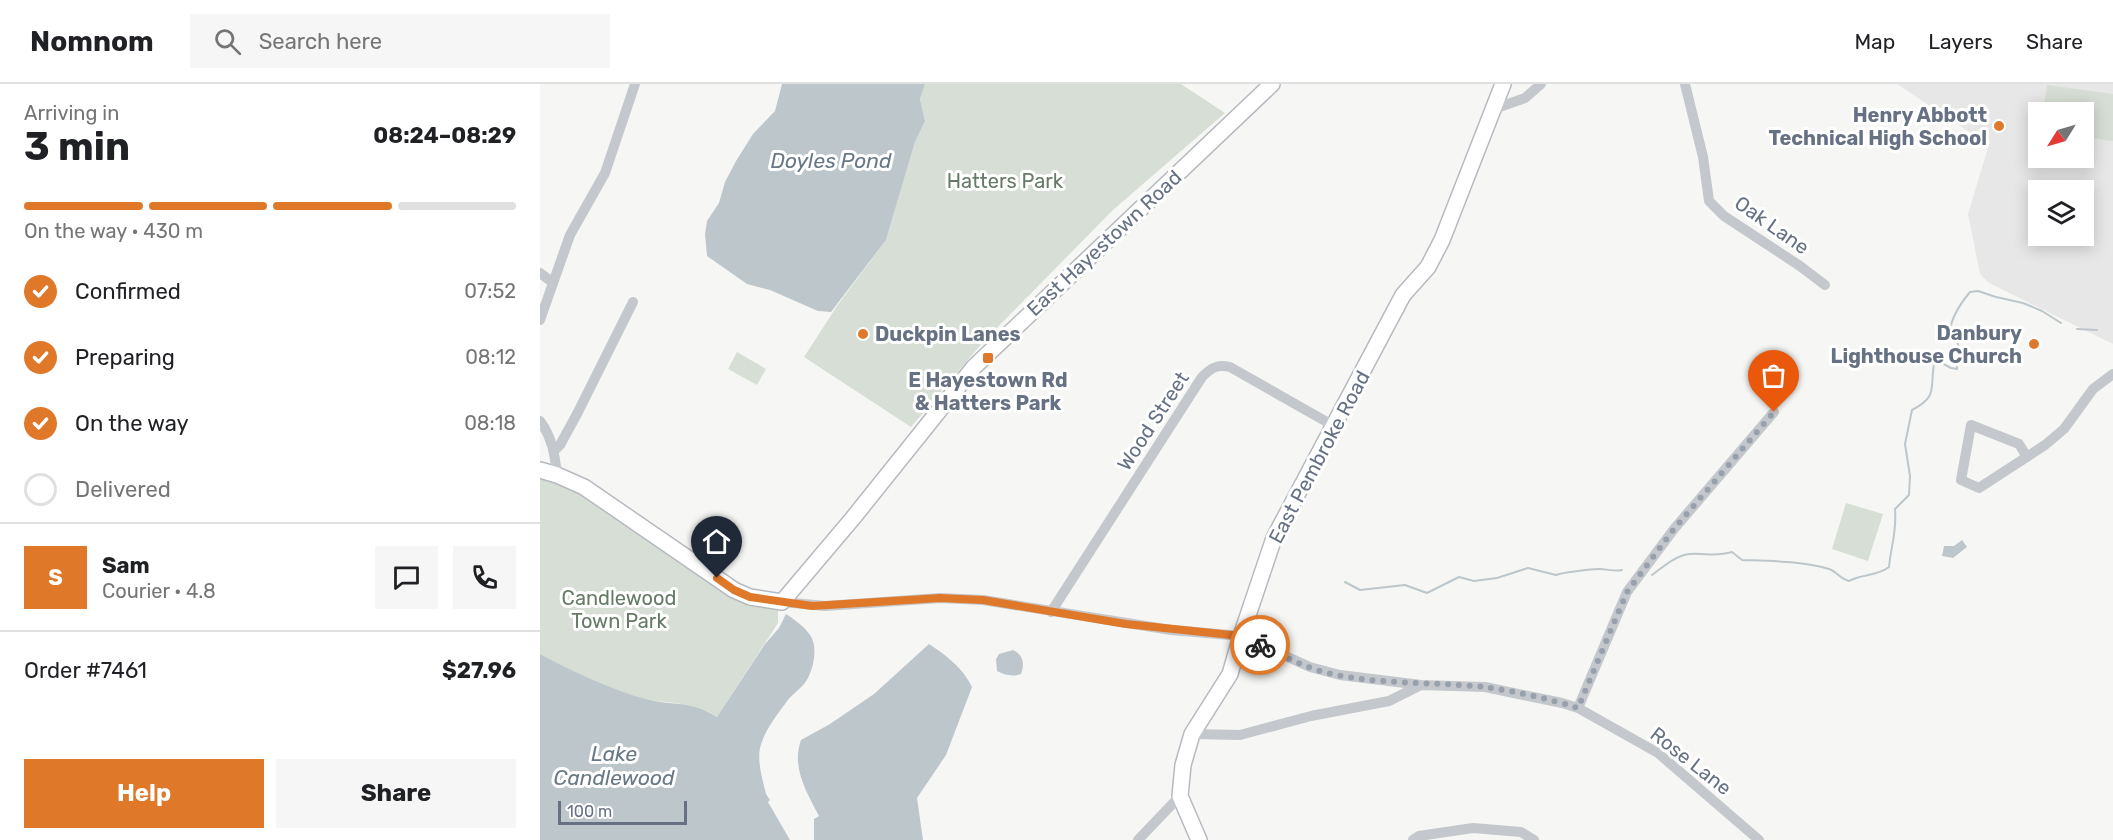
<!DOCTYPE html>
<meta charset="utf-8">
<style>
:root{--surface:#fff;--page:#f6f6f6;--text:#202124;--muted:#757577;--line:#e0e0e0;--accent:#e0782a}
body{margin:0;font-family:Rubik,sans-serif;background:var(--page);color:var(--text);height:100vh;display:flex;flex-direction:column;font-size:22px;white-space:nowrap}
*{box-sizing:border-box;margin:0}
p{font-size:20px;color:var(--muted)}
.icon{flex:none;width:33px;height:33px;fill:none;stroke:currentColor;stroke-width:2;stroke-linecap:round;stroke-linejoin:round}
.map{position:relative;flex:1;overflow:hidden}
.details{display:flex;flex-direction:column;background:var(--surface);width:540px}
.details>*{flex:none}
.needle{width:39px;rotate:233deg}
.buttons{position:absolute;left:1488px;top:18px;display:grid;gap:12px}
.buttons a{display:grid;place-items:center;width:66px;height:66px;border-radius:0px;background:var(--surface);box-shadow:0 3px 15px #0003;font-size:30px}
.scale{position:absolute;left:18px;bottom:15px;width:129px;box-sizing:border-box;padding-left:6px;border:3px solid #667184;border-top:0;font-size:16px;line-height:21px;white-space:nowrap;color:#667184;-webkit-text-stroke:4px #fff;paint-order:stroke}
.pin{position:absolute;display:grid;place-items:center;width:51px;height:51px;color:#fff;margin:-62px -26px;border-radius:50% 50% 50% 0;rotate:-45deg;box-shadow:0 0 6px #0007}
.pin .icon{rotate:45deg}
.courier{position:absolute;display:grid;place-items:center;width:60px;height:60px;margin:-30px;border:4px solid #e0782a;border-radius:50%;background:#fff;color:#222;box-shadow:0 2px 8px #0007}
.summary em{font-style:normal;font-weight:700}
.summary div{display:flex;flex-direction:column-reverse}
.summary{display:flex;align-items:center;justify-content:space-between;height:102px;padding:0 24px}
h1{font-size:39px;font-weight:700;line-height:45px}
.bar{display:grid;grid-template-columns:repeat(4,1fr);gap:9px 6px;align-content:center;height:72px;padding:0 24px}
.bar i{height:8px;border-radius:4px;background:var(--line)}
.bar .selected{background:var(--accent)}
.bar p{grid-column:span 4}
.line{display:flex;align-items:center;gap:15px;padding:0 24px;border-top:2px solid var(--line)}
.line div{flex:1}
.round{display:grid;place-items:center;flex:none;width:63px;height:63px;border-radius:0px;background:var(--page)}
ol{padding:0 24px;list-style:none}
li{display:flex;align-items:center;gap:18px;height:66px}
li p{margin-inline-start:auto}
li .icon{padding:6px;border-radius:50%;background:var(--accent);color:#fff;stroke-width:4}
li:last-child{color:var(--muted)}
li i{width:33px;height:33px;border:3px solid var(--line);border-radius:50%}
.button{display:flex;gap:12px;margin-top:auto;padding:12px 24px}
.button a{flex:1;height:69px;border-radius:0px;background:var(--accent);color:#fff;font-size:24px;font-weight:700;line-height:69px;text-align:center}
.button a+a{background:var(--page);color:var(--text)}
header{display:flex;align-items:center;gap:36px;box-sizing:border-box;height:84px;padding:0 30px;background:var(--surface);border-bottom:2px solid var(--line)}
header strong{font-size:28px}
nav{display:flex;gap:33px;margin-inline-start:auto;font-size:21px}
.search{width:420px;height:54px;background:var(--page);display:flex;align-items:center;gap:15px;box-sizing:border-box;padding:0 21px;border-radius:0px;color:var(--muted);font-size:22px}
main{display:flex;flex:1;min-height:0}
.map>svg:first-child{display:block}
.built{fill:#e7e7e7;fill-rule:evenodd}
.green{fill:#d7ded5}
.water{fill:#bdc6cb}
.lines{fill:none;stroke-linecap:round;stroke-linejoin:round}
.stream{stroke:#bdc6cb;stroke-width:2}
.secondary-casing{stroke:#b6bac0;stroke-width:18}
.street{stroke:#c4c7cb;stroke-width:10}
.secondary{stroke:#fff;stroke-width:15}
.done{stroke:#98a0ab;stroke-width:6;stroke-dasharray:0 10.8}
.route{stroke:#e0782a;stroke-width:8}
.poi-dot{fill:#e0782a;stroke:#fff;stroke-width:2}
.labels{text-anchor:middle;stroke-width:6;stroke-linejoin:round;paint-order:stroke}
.poi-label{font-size:20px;font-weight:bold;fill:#667184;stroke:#fff;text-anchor:end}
.park-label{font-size:20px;fill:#657b65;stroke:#fff}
.street-label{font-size:20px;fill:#667184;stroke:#fff}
.water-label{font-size:21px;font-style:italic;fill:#677987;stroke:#fff}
</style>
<header>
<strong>Nomnom</strong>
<div class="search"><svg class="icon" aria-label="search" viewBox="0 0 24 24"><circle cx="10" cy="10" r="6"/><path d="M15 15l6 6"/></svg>Search here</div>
<nav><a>Map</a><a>Layers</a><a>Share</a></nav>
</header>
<main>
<section class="details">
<div class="summary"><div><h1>3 min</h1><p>Arriving in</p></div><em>08:24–08:29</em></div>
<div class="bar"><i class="selected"></i><i class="selected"></i><i class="selected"></i><i></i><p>On the way · 430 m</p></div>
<ol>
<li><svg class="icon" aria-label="check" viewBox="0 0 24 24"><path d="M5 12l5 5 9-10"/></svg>Confirmed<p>07:52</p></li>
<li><svg class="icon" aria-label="check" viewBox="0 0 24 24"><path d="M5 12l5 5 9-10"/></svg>Preparing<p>08:12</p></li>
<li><svg class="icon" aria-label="check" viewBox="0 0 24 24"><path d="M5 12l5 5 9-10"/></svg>On the way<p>08:18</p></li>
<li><i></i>Delivered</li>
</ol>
<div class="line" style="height:108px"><b class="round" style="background:var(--accent);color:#fff">S</b><div><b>Sam</b><p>Courier · 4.8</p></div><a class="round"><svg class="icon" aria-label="chat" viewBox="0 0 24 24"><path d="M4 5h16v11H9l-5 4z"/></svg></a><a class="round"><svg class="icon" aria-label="phone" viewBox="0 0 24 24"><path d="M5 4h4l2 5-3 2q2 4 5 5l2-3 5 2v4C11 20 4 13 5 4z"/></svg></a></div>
<div class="line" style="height:78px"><div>Order #7461</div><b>$27.96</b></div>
<div class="button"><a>Help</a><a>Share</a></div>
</section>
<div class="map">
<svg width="1573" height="756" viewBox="0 0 1573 756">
<rect width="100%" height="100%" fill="#f6f7f4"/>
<path class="built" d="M1357,0h216v260l-124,-61 -9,-9 -12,-60 22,-73 -10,-2zM1498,28h46v46h-46zM1498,106h46v46h-46z"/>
<path class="green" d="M385,0h256l44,29 -112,97 -130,132 -72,85 -107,-70 33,-51 49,-66 29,-98 10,-21 -5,-22z
M1507,1l66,9v47l-29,-4v-25h-41z
M197,268l29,17 -9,16 -29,-16z
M0,394l23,5 188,120 27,7v13l-61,94c-25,-17 -47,-12 -75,-19 -36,-10 -69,-26 -102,-44z
M1306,419l37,11 -15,47 -36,-12z"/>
<path class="water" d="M242,0h143l-5,15 5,22 -10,21 -29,98 -55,72 -13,-1 -48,-21 -23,-6 -40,-28 -2,-22 2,-13 12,-18 6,-21 11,-21 17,-27 22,-23z
M1422,456l5,7 -14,11 -11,-2 2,-10h10z
M246,530c9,6 18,12 24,21 9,12 3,38 -6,49 -6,7 -14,12 -19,20 -10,13 -21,28 -25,44 -3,14 3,33 6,46l4,6 -2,2 22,38h-250v-186c34,18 69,35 106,45 29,8 43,0 71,18l48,-73 14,-16z
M389,560c18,12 34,24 43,43l-26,68 -29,43 6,42h-109v-21l5,-3c-12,-23 -28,-49 -18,-76l29,-16 44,-30z
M473,566c10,5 12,13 8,24 -8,3 -17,1 -24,-3l-1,-12 3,-5z"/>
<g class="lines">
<path class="stream" d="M1537,245l20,1
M1112,491c11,-8 24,-20 38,-21 16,-1 26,3 42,-2l10,8c27,1 60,1 87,9 7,2 11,10 20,12 12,-7 29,-5 40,-14 2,-22 8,-34 6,-58l14,-14 1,-19 -5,-32 7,-34c26,-13 18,-22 22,-46l4,-3 13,7 6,1 -1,-11 5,1c0,-9 -4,-14 -5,-23l-6,-6c2,-14 10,-26 20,-38l8,-1 18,6 27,6 19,8 19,12
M805,498l15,8 45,-5 22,8 32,-16 15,4 23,-3 31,-10 28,7c4,-2 35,-6 43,-6 8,0 16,3 23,1"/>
<defs>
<path id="secondary" d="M0,386l17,5 27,12 150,103 16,7 32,5 71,-84 121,-151 298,-283
M659,756l-19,-44 3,-31 9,-31 38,-60 11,-38 33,-98 129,-243 25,-28 14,-27 61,-156"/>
</defs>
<use href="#secondary" class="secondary-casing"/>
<path class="street" d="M1145,0l18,73 6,44 15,15 76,50 25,19
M954,25l31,-11 16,-14
M0,189l12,9
M0,236l30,-85 35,-62 30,-89
M0,337c12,16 15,34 17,54
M14,367l6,-6 17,-31 56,-112
M1487,373l-8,-13 -48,-19 -10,55 18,8 66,-43 19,-16 29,-40 20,-15
M242,518l43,4 115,-8 43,2 188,30 70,6 69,31 30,8 81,10 64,2 77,16 16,5 80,45 101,87
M511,528l151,-235c9,-9 15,-13 28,-10l104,59
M1038,624l49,-116 47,-63 100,-117
M652,650l48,1 71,-19 78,-15 32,-16
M598,756l42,-44
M873,756l6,-4 54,-8 48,4 13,8"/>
<use href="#secondary" class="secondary"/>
</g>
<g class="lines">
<path class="done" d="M720,561c17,7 34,17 51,23 53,18 118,13 173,19 30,4 66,12 94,21l49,-116 47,-63 100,-117"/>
<path class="route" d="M177,494l17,12 16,7 62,9 128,-8 43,2 143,24 115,12 19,9"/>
</g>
<g class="poi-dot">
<circle cx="1459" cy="42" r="6"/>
<circle cx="323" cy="250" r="6"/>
<circle cx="1494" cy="260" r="6"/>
<rect x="442" y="268" width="12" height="12" rx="3"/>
</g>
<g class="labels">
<g class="poi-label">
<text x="1447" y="38">Henry Abbott<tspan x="1447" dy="23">Technical High School</tspan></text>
<text x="1482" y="256">Danbury<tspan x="1482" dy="23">Lighthouse Church</tspan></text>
<text x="335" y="257" text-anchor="start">Duckpin Lanes</text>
<text x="448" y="303" text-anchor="middle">E Hayestown Rd<tspan x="448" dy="23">&amp; Hatters Park</tspan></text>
</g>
<g class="park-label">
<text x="465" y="104">Hatters Park</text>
<text x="79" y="521">Candlewood<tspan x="79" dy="23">Town Park</tspan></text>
</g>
<g class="street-label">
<text transform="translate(1232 141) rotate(35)" y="7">Oak Lane</text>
<text transform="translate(564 159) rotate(-43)" y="7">East Hayestown Road</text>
<text transform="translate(613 337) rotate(-57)" y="7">Wood Street</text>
<text transform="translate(779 373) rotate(-62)" y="7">East Pembroke Road</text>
<text transform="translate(1151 677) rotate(38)" y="7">Rose Lane</text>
</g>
<g class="water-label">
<text x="291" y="84">Doyles Pond</text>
<text x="74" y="677">Lake<tspan x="74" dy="24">Candlewood</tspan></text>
</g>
</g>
</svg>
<div class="buttons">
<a><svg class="needle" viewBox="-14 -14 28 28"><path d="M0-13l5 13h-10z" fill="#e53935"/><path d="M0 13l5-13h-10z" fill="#757577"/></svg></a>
<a><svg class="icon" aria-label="layers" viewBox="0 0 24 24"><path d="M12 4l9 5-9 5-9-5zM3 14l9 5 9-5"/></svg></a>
</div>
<div class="scale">100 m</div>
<div class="pin" style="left:1234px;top:328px;background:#ea580c"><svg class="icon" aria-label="bag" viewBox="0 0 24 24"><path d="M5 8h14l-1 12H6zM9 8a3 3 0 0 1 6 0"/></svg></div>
<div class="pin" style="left:177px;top:494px;background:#1f2937"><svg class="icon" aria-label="home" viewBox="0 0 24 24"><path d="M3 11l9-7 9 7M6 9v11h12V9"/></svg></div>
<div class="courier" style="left:720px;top:561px"><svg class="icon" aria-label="bike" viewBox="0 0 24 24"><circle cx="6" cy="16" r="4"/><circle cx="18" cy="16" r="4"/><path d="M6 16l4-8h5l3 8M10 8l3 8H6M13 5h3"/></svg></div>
</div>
</main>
